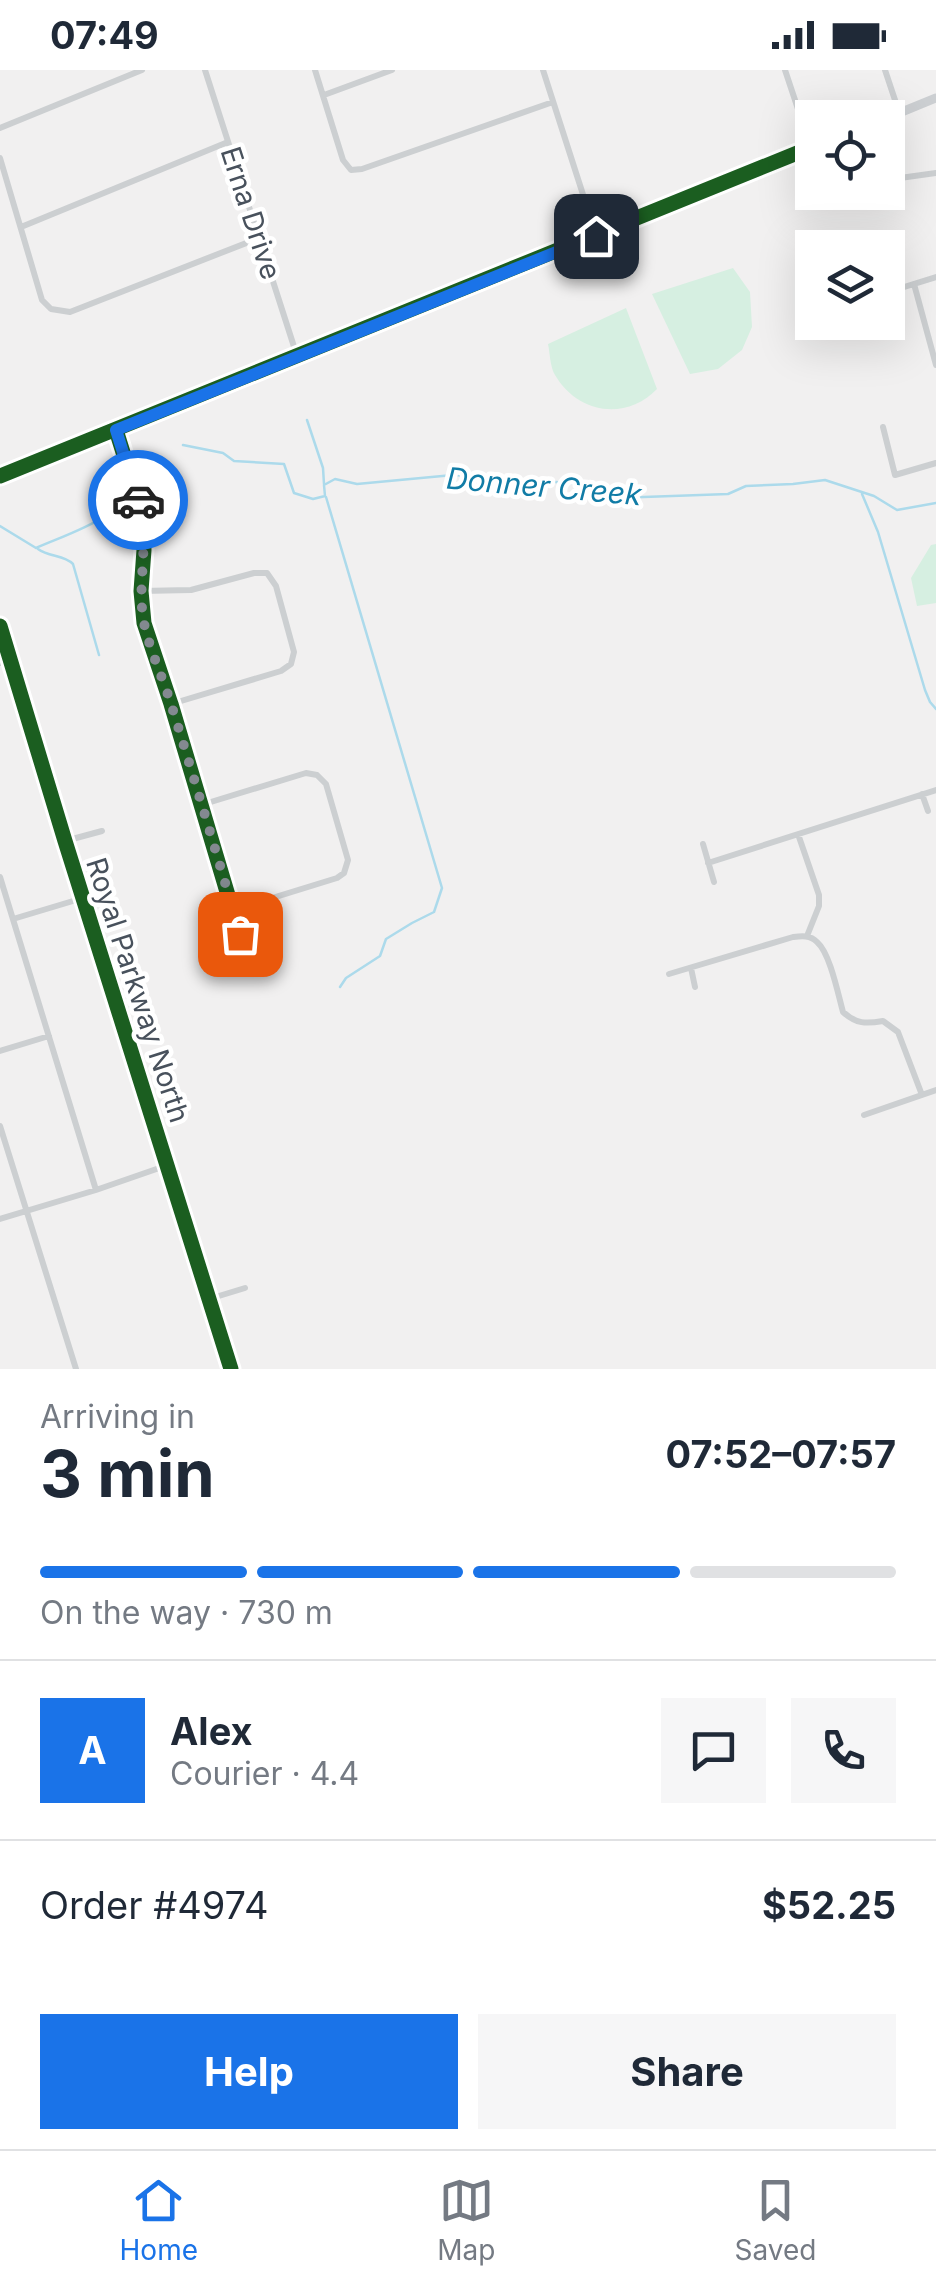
<!DOCTYPE html>
<meta charset="utf-8">
<style>
:root{--surface:#fff;--page:#f6f6f7;--text:#1f2937;--muted:#747a83;--line:#e0e1e3;--accent:#1a73e8}
body{margin:0;font-family:Inter,sans-serif;background:var(--page);color:var(--text);height:100vh;display:flex;flex-direction:column;font-size:38px;white-space:nowrap}
*{box-sizing:border-box;margin:0}
p{font-size:32px;color:var(--muted)}
.icon{flex:none;width:55px;height:55px;fill:none;stroke:currentColor;stroke-width:2;stroke-linecap:round;stroke-linejoin:round}
.map{position:relative;height:1299px;overflow:hidden}
.side{display:flex;flex-direction:column;background:var(--surface);flex:1}
.side>*{flex:none}
.controls{position:absolute;left:795px;top:30px;display:grid;gap:20px}
.controls a{display:grid;place-items:center;width:110px;height:110px;border-radius:0px;background:var(--surface);box-shadow:0 10px 40px #0002;font-size:50px}
.pin{position:absolute;display:grid;place-items:center;width:85px;height:85px;color:#fff;margin:-42px;border-radius:20px;box-shadow:0 5px 15px #0006}
.courier{position:absolute;display:grid;place-items:center;width:100px;height:100px;margin:-50px;border:8px solid #1a73e8;border-radius:50%;background:#fff;color:#222;box-shadow:0 2px 12px #0007}
.head em{font-style:normal;font-weight:700}
.head div{display:flex;flex-direction:column-reverse}
.head{display:flex;align-items:center;justify-content:space-between;height:170px;padding:0 40px}
h1{font-size:65px;font-weight:700;line-height:75px}
.bar{display:grid;grid-template-columns:repeat(4,1fr);gap:15px 10px;align-content:center;height:120px;padding:0 40px}
.bar i{height:12px;border-radius:8px;background:var(--line)}
.bar .active{background:var(--accent)}
.bar p{grid-column:span 4}
.line{display:flex;align-items:center;gap:25px;padding:0 40px;border-top:2px solid var(--line)}
.line div{flex:1}
.round{display:grid;place-items:center;flex:none;width:105px;height:105px;border-radius:0px;background:var(--page)}
.action{display:flex;gap:20px;margin-top:auto;padding:20px 40px}
.action a{flex:1;height:115px;border-radius:0px;background:var(--accent);color:#fff;font-size:40px;font-weight:700;line-height:115px;text-align:center}
.action a+a{background:var(--page);color:var(--text)}
.status{display:flex;justify-content:space-between;align-items:center;height:70px;padding:0 50px;background:var(--surface);direction:ltr}
.status svg{height:28px;fill:currentColor}
.menu{display:flex;justify-content:space-around;align-items:center;height:140px;border-top:2px solid var(--line);background:var(--surface);font-size:28px;color:var(--muted)}
.menu a{display:grid;justify-items:center;gap:5px}
.menu .active{color:var(--accent)}
.map>svg:first-child{display:block}
.green{fill:#d6efe1}
.lines{fill:none;stroke-linecap:round;stroke-linejoin:round}
.stream{stroke:#acdaeb;stroke-width:2.5}
.street{stroke:#cccfd1;stroke-width:6}
.secondary{stroke:#cccfd2;stroke-width:9}
.cycleway-casing{stroke:#fff;stroke-width:21}
.cycleway{stroke:#1b5e20;stroke-width:15}
.done{stroke:#838990;stroke-width:10;stroke-dasharray:0 18}
.route{stroke:#1a73e8;stroke-width:12}
.labels{text-anchor:middle;stroke-width:9;stroke-linejoin:round;paint-order:stroke}
.street-label{font-size:28px;fill:#48515c;stroke:#fff}
.water-label{font-size:30px;font-style:italic;fill:#117ca6;stroke:#fff}
</style>
<div class="status"><b>07:49</b><svg viewBox="0 0 49 12"><path d="M0 12V9h3v3zM5 12V6h3v6zM10 12V3h3v9zM15 12V0h3v12zM26 1h20v11H26zM47 4h2v5h-2z"/></svg></div>
<div class="map">
<svg width="936" height="1299" viewBox="0 0 936 1299">
<rect width="100%" height="100%" fill="#f1f0f0"/>
<path class="green" d="M733,198l17,24 2,35 -10,23 -24,19 -28,5 -38,-80z
M626,238l31,81c-31,32 -79,25 -102,-14 -5,-8 -5,-22 -7,-31z
M936,474v59l-19,3 -6,-28 20,-33z"/>
<g class="lines">
<path class="stream" d="M307,350l16,48 1,16
M183,375l40,8 11,8 50,3 10,29 19,6 12,-3 -1,-11 11,-6 22,5 96,-9 79,5 48,4 36,14 112,-4 18,-8 47,-2 32,-4 49,16 23,14 39,-7
M862,424l16,38 47,158 5,12 6,7
M326,427l116,391 -8,24 -22,11 -26,16 -6,17 -34,22 -6,9
M0,456l36,22c18,-8 52,-20 67,-31 13,-10 14,-31 17,-46
M38,479c11,8 26,6 35,15l26,91"/>
<path class="street" d="M205,0l92,286
M315,0l28,90 8,10 11,-1 191,-67
M543,0l53,165
M785,0l26,78
M885,0l14,42
M324,25l68,-25
M0,58l142,-58
M888,76l12,32 36,-5
M0,88l42,142 9,9 19,3 189,-74
M21,157l207,-85
M914,214l22,81
M888,222l48,-15
M883,357l12,48 41,-12
M116,360l26,83 2,37 -3,41 3,32 27,81 76,255
M141,521l50,-1 63,-17h13l9,13 18,66 -3,12 -10,7 -110,33
M0,556l65,215 166,528
M0,593l10,-4
M922,724l6,17
M201,735l105,-32 11,2 9,9 22,76 -4,13 -7,5 -104,32
M798,764l21,61v11l-12,30
M65,771l37,-10
M703,774l11,38
M708,793l228,-73
M0,807l96,313
M13,849l70,-21
M691,898l4,19
M669,904l124,-37c9,-1 17,-2 24,5 13,11 21,52 26,70 13,12 23,12 40,9l15,11 24,63
M0,981l49,-15
M864,1045l72,-25
M0,1056l76,243
M0,1149l96,-29 72,-25
M209,1229l36,-11"/>
<path class="secondary" d="M887,48l49,-20
M0,406l812,-329"/>
<defs>
<path id="cycleway" d="M116,360l26,83 2,37 -3,41 3,32 27,81 76,255
M0,406l812,-329
M0,556l65,215 166,528"/>
</defs>
<use href="#cycleway" class="cycleway-casing"/>
<use href="#cycleway" class="cycleway"/>
</g>
<g class="lines">
<path class="done" d="M138,430c13,41 -2,83 6,123 6,28 19,55 27,81 24,77 47,154 69,230"/>
<path class="route" d="M138,430l-22,-70 480,-194"/>
</g>
<g class="labels">
<g class="street-label">
<text transform="translate(251 143) rotate(72)" y="10">Erna Drive</text>
<text transform="translate(138 920) rotate(72)" y="10">Royal Parkway North</text>
</g>
<g class="water-label">
<text transform="translate(544 417) rotate(5)" y="10">Donner Creek</text>
</g>
</g>
</svg>
<div class="controls">
<a><svg class="icon" aria-label="locate" viewBox="0 0 24 24"><circle cx="12" cy="12" r="6"/><path d="M12 2v4M12 18v4M2 12h4M18 12h4"/></svg></a>
<a><svg class="icon" aria-label="layers" viewBox="0 0 24 24"><path d="M12 4l9 5-9 5-9-5zM3 14l9 5 9-5"/></svg></a>
</div>
<div class="pin" style="left:240px;top:864px;background:#ea580c"><svg class="icon" aria-label="bag" viewBox="0 0 24 24"><path d="M5 8h14l-1 12H6zM9 8a3 3 0 0 1 6 0"/></svg></div>
<div class="pin" style="left:596px;top:166px;background:#1f2937"><svg class="icon" aria-label="home" viewBox="0 0 24 24"><path d="M3 11l9-7 9 7M6 9v11h12V9"/></svg></div>
<div class="courier" style="left:138px;top:430px"><svg class="icon" aria-label="car" viewBox="0 0 24 24"><path d="M5 17H2v-5l4-1 3-4h7l3 4 3 1v5h-3M9 17h6M6 11h13"/><circle cx="7" cy="17" r="2"/><circle cx="17" cy="17" r="2"/></svg></div>
</div>
<section class="side">
<div class="head"><div><h1>3 min</h1><p>Arriving in</p></div><em>07:52–07:57</em></div>
<div class="bar"><i class="active"></i><i class="active"></i><i class="active"></i><i></i><p>On the way · 730 m</p></div>
<div class="line" style="height:180px"><b class="round" style="background:var(--accent);color:#fff">A</b><div><b>Alex</b><p>Courier · 4.4</p></div><a class="round"><svg class="icon" aria-label="chat" viewBox="0 0 24 24"><path d="M4 5h16v11H9l-5 4z"/></svg></a><a class="round"><svg class="icon" aria-label="phone" viewBox="0 0 24 24"><path d="M5 4h4l2 5-3 2q2 4 5 5l2-3 5 2v4C11 20 4 13 5 4z"/></svg></a></div>
<div class="line" style="height:130px"><div>Order #4974</div><b>$52.25</b></div>
<div class="action"><a>Help</a><a>Share</a></div>
</section>
<nav class="menu">
<a class="active"><svg class="icon" aria-label="home" viewBox="0 0 24 24"><path d="M3 11l9-7 9 7M6 9v11h12V9"/></svg>Home</a>
<a><svg class="icon" aria-label="map" viewBox="0 0 24 24"><path d="M3 6l6-2 6 2 6-2v14l-6 2-6-2-6 2zM9 4v14M15 6v14"/></svg>Map</a>
<a><svg class="icon" aria-label="saved" viewBox="0 0 24 24"><path d="M7 4h10v16l-5-4-5 4z"/></svg>Saved</a>
</nav>
